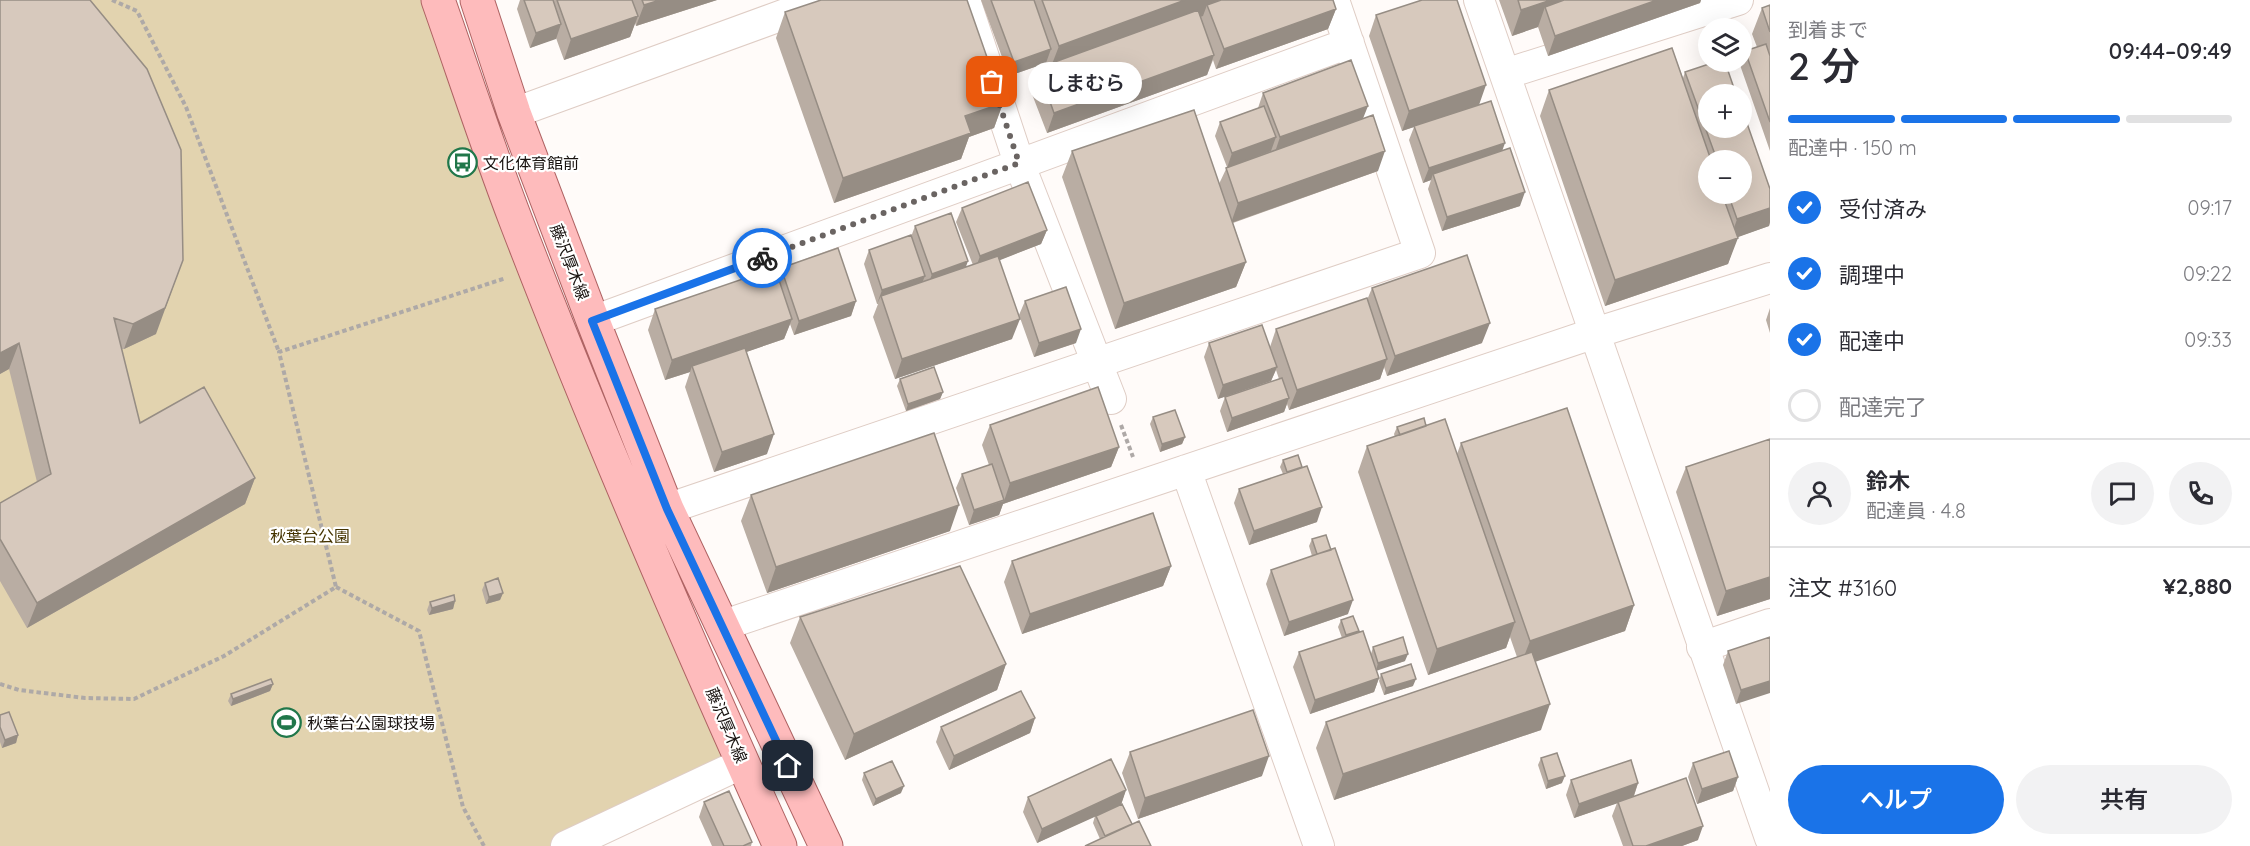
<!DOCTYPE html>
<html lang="ja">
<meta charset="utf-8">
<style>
:root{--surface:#fff;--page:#f2f2f3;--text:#2b2b33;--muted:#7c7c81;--line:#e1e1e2;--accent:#1a73e8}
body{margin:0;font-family:Quicksand,"Noto Sans JP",sans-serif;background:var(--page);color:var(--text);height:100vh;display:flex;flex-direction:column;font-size:22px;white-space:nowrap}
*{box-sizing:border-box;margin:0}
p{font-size:20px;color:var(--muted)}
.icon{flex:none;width:33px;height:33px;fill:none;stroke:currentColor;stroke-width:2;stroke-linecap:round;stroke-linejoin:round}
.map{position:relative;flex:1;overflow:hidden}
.panel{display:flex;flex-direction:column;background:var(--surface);width:480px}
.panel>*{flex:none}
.tools{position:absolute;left:1698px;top:18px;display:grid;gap:12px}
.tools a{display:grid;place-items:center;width:54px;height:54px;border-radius:50%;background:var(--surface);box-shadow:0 6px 24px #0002;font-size:30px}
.pin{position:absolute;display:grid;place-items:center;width:51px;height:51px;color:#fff;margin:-26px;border-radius:12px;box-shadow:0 3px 9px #0006}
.courier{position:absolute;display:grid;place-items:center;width:60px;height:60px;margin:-30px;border:4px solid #1a73e8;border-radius:50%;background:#fff;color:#222;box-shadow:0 2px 8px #0007}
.bubble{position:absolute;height:42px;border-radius:21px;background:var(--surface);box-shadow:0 6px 24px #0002;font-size:20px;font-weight:600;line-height:42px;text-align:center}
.summary em{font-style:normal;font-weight:600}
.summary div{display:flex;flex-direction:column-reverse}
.summary{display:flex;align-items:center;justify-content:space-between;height:102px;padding:0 18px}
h1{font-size:39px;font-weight:600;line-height:45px}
.bar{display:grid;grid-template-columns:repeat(4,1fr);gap:9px 6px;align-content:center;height:72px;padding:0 18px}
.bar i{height:8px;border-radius:4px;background:var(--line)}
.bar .active{background:var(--accent)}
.bar p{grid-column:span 4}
.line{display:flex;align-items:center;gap:15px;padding:0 18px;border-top:2px solid var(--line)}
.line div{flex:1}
.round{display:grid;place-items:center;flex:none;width:63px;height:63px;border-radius:32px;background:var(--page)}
ol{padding:0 18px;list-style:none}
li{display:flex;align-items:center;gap:18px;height:66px}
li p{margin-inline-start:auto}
li .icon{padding:6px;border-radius:50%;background:var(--accent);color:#fff;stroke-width:4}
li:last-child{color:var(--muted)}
li i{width:33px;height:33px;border:3px solid var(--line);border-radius:50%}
.button{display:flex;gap:12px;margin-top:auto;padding:12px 18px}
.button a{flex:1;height:69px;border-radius:36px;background:var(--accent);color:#fff;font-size:24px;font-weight:600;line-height:69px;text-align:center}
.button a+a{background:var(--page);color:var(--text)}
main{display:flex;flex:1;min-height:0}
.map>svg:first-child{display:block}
.green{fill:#e2d3af}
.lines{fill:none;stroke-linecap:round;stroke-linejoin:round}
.minor-casing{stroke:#dfcdc5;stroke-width:32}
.major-casing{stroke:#ae6363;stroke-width:35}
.path{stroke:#aea9a7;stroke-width:4;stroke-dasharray:4.5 3;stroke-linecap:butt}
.minor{stroke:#fff;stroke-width:30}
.major{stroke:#febbbc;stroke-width:33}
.wall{fill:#b9ada3;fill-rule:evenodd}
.shaded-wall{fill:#968d84}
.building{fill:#d7c9bd;stroke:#968d84;stroke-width:1.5}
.done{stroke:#6a6462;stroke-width:6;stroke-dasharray:0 10.8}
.route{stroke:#1a73e8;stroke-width:8}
.labels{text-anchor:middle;stroke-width:4.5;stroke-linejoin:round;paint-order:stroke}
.poi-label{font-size:16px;fill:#191310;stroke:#fff;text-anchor:start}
.street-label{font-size:16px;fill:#191310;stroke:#fff}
.park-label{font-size:16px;fill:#453400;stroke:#fff}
</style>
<main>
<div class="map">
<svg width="1770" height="846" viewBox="0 0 1770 846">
<rect width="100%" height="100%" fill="#fffbf9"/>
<path class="green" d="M0,0h438l305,763 -177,83h-566z"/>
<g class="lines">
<defs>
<path id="minor" d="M965,0l54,163 92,236
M1479,0l291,838
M1505,74l233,-74
M514,113l310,-113
M593,321l756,-278
M1186,470l133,376
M667,509l753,-256 -86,-253
M721,626l874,-293 175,-55
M1702,647l68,-23
M566,846l177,-83"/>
<path id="major" d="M438,0c26,74 50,148 78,221 81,211 171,419 264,625
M477,0l37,113 79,208 74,188 159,337"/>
</defs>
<use href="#minor" class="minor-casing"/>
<use href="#major" class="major-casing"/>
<path class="path" d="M112,0l25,11 49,96 93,245
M1121,425l12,32
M336,587l83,44 44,176 21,39
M0,684l19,6 66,8 49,1 90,-43 112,-69 -57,-235 227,-74"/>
<use href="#minor" class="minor"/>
<use href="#major" class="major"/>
</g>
<path class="wall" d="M0,0l156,334 -32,15h-3l19,74 115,55 -10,26 -218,124 -27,-47v-78l37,-21 -28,-113 -9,5z
M520,0h197l-81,26 -1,-3 -5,14 -66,23 -8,-22 -26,10 -13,-39z
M981,0h352l3,9 -8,20 -112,40 -3,-9 -6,15 -160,58 -17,-44 8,-21 9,-3 -1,-2 -37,13z
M1499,0h202l-1,3 -152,53 -10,-29 -26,9z
M1770,5v146l-30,-86 5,-14 12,-4 -5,-13 10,-26z
M785,12l218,91 -9,25 -25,9 -8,22 -127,44 -58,-165z
M1376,15l103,90 24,46 17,55 -78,25 -14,-42 3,-9 -8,3 -14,-43 5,-13 -12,4 -33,-95z
M1672,48l11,30 2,-6 30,-10h10l11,32h-28v34h34v-19l28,80v33l-1,4 -32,11 -9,27 -123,42 -65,-190 9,-26zM1708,160h34v34h-34z
M1263,93l100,26 15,52 -145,52 13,39 -10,25 -121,42 -53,-152 10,-26 147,33 8,-17 -12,-31 5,-14 38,-14z
M962,208l85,22 -6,14 -42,16 13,79 -117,40 -22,-62 5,-13h-1l-13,-40 5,-14 42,-13 4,-11 51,41 7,-2 -17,-43z
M781,268l75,33 -5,15 -57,19 -4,-11 -6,15 -38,13 21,102 -53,18 -29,-85 5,-15 -25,8 -17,-50 7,-21 123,-32z
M1372,288l110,55 -95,33 -3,-9 -4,12 -91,31 -2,-6 -3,8 -57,20 -7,-21 5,-14 54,-18 -3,-9 -5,11 -53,18 -14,-42 5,-14 61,4 6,-18 91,-29z
M1025,301l51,42 -42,14 -15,-42z
M1770,308v25l-4,-13z
M900,379l43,13 -3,7 -34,12 -9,-25z
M1153,417l32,20 -3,7 -22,8 -10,-28z
M990,425l129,22 -8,20 -108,37 -4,11 -30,10 -13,-37 6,-14 27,-9 -7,-20z
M1426,426l31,28 4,-11 173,162 -9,26 -90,30 6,69 -207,70 -18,-52 10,-26 191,-65 -7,-20 -4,11 -78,27 -70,-203 9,-26 28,-9 -1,-3 3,-7z
M1283,460l34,62 -68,23 -15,-42 5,-14 44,-15 -3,-7z
M1686,467l84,132 -53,17 -41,-124z
M751,495l199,36 -183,62 -26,-72z
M1312,539l36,75 -64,22 -18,-52 5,-14 41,-14 -3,-10z
M1012,561l159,5 -8,20 -141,48 -18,-52z
M485,583l18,10 -3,7 -14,4 -4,-14z
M455,601l-2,8 -24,6 -2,-5 3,-8z
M800,617l206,47 -9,26 -152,70 -55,-117z
M1341,620l18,11 12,23 2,-7 32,14 -29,9 3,8 -5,14 -64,22 -17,-47 6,-15 43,-14 -4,-11z
M1770,637l-34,67 -13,-39 5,-14z
M1381,674l32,12 -29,9 -5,-14z
M273,684l-3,7 -39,15 -3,-5 3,-7z
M0,715l18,20 -2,8 -14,5 -2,-6z
M1035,718l-5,15 -81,37 -13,-28 5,-15z
M1130,752l132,24 -124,43 -16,-46z
M1541,758l21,25 -16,6 -8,-24z
M1693,763l45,14 -5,14 -36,13 -9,-27z
M864,773l37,20 -28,13 -11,-26z
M1571,780l67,3 -4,13 64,44 -16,6h-59l-11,-30 5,-13 -43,15 -8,-23z
M1126,790l-5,14 11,20 -32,15 -7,-16 2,-7 -58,27 -14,-31 5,-15z
M704,802l48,40 -1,4h-39l-13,-29z"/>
<path class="shaded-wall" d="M660,0h57l-81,26 8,-21z
M1185,0h61l-39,5 -4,11 -154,56 10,-26z
M1551,0h64l-70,7 -7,20 -26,9 9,-26z
M1657,0h44l-1,3 -152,53 7,-20z
M1336,9l-8,20 -112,40 8,-20z
M638,16l-8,21 -66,23 7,-21z
M561,24l-5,15 -26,9 6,-15z
M1051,49l-5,14 -37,13 5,-14z
M1214,55l-7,20 -160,58 7,-20z
M1486,85l-7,20 -77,26 7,-20z
M1003,103l-9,25 -25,9 -8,22 -127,44 9,-25 122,-62z
M1368,106l-8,20 -87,32 7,-21z
M1276,137l-5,14 -44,17 5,-15z
M1505,143l-5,14 -67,17 -2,6 -8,3 6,-15z
M1385,151l-7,20 -147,52 7,-20z
M1525,192l-5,14 -78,25 5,-14z
M1770,208v14l-1,4 -39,14 7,-21z
M1047,230l-6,14 -66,26 5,-14z
M1738,238l-10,26 -123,42 10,-26z
M183,260l-27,74 -32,15 9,-25z
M968,261l-5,14 -36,13 5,-14z
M1246,262l-10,25 -121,42 9,-26z
M925,276l-6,14 -38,6 -4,8 5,-14z
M856,301l-5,15 -57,19 5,-14z
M792,319l-8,20 -90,31 -2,-4 -2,6 -25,8 7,-20z
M1020,319l-8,20 -117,40 7,-20z
M1490,323l-8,20 -95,33 8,-20z
M1081,329l-5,14 -42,14 5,-14z
M19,343l-10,26 -9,5v-21z
M1387,359l-7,20 -91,31 8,-20z
M1277,367l-6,14 -53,18 5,-14z
M943,392l-3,7 -34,12 2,-7z
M1289,398l-5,14 -57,20 5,-14z
M774,434l-7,20 -53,18 8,-20z
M1185,437l-3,7 -22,8 2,-8z
M1119,447l-8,20 -108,37 -4,11 -30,10 5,-15 30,-9 6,-18z
M255,478l-10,26 -218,124 10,-25z
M959,505l-9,26 -183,62 9,-26z
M1322,507l-5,15 -68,23 5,-14z
M1171,566l-8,20 -141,48 8,-20z
M1770,577v22l-53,17 9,-25z
M503,593l-3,7 -14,4 3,-7z
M1353,600l-5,14 -64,22 5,-14z
M455,601l-2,8 -24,6 3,-7z
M1634,605l-9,26 -105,36 10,-26z
M1515,622l-9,26 -78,27 9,-26z
M1408,654l-3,7 -29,10 2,-8z
M1006,664l-9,26 -152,70 9,-26z
M1379,678l-5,14 -64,22 5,-14z
M1416,679l-3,7 -29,9 2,-7z
M1770,681v12l-34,11 5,-14z
M273,684l-3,7 -39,15 2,-7z
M1550,704l-9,26 -207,70 9,-26z
M1035,718l-5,15 -81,37 5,-14z
M18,735l-2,8 -14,5 3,-8z
M1269,756l-7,20 -124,43 7,-21z
M1565,776l-3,7 -16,6 2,-8z
M1738,777l-5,14 -36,13 5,-15z
M1638,783l-5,15 -59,20 5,-14z
M904,786l-3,7 -28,13 3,-7z
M1126,790l-5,15 -84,38 5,-14z
M1703,826l-5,14 -16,6h-36z"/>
<path class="building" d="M0,0h90l57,69 34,81 2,110 -18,48 -32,16 -19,-6 26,105 64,-36 51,91 -218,125 -37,-64v-36l51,-29 -32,-131 -19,10z
M524,0h29l8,24 -25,9z
M557,0h75l6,16 -67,23z
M642,0h18l-16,5z
M821,0h146l36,103 -38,13 6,17 -128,45 -58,-166z
M991,0h43l17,49 -37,13z
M1042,0h143l-126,46z
M1221,0h112l3,9 -112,40 -17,-44z
M1422,0h35l29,85 -77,26 -33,-96z
M1518,0h33l-30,10z
M1564,0h93l-102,36 -10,-29z
M1770,5v27l-8,-24z
M1198,10l16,45 -160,58 -16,-45z
M1766,44l4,12v66l-25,-71z
M1672,48l39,112h-3v34h14l16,44 -123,42 -66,-190z
M1351,60l17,46 -88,31 -17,-44z
M1715,62h10l11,32h-28v34h34v-19l28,80v19l-33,11 -9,-25h14v-34h-25l-32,-88z
M1491,101l14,42 -76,25 -15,-42z
M1264,106l12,31 -44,16 -12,-31z
M1194,110l52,152 -122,41 -52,-152z
M1373,115l12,36 -147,52 -12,-35z
M1510,148l15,44 -78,25 -14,-43z
M1028,182l19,48 -67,26 -18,-48z
M951,213l17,48 -36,13 -17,-48z
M911,235l14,41 -43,14 -13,-40z
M838,248l18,53 -57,20 -18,-53z
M1467,255l23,68 -95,33 -23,-68z
M998,256l22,63 -118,40 -21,-63z
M775,268l17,51 -120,41 -17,-51z
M1066,287l15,42 -42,14 -14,-42z
M1367,298l20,61 -90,31 -21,-61z
M1262,325l15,42 -54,18 -14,-42z
M745,348l29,86 -52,18 -30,-86z
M934,367l9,25 -35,12 -8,-25z
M1282,378l7,20 -57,20 -7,-21z
M1098,387l21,60 -109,36 -20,-58z
M1567,408l67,197 -104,36 -69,-198z
M1175,410l10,27 -23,7 -9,-27z
M1424,418l2,8 -26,9 -3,-8z
M1445,419l70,203 -78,27 -70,-203z
M934,433l25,72 -183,62 -25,-72z
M1770,439v138l-44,14 -40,-124z
M1298,455l4,12 -15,5 -4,-12z
M992,464l12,36 -30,10 -12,-36z
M1307,466l15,41 -68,24 -15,-42z
M1153,513l18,53 -141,48 -18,-53z
M1326,535l5,15 -14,4 -5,-15z
M1335,548l18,52 -64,22 -18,-52z
M960,566l46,98 -152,70 -54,-117z
M498,578l5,15 -14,4 -4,-14z
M454,595l1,6 -23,7 -2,-6z
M1353,616l6,15 -13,4 -5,-15z
M1363,631l16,47 -64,22 -16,-48z
M1403,637l5,17 -30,9 -5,-16z
M1770,637v44l-29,9 -13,-39z
M1532,652l18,52 -207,70 -17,-52z
M1411,664l5,15 -30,9 -5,-14z
M271,679l2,5 -40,15 -2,-5z
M1021,691l14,27 -81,38 -13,-29z
M1253,710l16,46 -124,42 -15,-46z
M9,712l9,23 -13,5 -5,-13v-12z
M1729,751l9,26 -36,12 -9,-26z
M1557,753l8,23 -17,5 -7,-23z
M1111,759l15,31 -84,39 -14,-32z
M1631,760l7,23 -59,21 -8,-24z
M892,761l12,25 -28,13 -12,-26z
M1686,778l17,48 -57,20h-13l-15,-44z
M729,791l23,51 -9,4h-19l-20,-44z
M1122,804l10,20 -27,12 -9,-20z
M1139,821l12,25h-66z"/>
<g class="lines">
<path class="done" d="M762,258l257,-95 -27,-81"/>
<path class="route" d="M762,258l-170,63 75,188 121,257"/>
</g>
<defs>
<symbol id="bus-ring" viewBox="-11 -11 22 22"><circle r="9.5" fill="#fff" stroke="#20774a" stroke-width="1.5"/><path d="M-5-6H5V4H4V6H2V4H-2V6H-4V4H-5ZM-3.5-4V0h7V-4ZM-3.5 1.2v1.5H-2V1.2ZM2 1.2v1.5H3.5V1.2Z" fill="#20774a"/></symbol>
<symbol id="stadium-ring" viewBox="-11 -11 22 22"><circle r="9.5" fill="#fff" stroke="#20774a" stroke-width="1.5"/><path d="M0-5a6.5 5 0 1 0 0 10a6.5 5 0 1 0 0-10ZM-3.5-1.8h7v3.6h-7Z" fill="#20774a"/></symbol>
</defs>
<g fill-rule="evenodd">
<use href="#bus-ring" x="446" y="146" width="33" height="33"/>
<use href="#stadium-ring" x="270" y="706" width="33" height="33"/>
</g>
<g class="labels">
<g class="poi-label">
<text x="483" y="169">文化体育館前</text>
<text x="307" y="729">秋葉台公園球技場</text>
</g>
<g class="street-label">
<text transform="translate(570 262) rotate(69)" y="6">藤沢厚木線</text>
<text transform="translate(727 725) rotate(67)" y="6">藤沢厚木線</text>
</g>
<g class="park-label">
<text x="310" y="542">秋葉台公園</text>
</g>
</g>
</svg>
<div class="tools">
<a><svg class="icon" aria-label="layers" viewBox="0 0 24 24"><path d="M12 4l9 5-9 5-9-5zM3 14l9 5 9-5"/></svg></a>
<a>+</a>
<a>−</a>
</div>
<div class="pin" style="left:992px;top:82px;background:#ea580c"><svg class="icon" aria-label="bag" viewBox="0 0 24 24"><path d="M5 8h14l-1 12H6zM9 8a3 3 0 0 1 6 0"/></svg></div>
<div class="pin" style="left:788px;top:766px;background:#1f2937"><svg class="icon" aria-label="home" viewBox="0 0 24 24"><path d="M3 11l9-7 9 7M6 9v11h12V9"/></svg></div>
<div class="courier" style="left:762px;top:258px"><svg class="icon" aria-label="bike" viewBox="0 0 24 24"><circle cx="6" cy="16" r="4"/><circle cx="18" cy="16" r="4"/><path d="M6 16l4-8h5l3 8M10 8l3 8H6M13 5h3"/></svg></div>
<div class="bubble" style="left:1028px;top:62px;width:114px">しまむら</div>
</div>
<section class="panel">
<div class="summary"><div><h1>2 分</h1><p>到着まで</p></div><em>09:44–09:49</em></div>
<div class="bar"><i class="active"></i><i class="active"></i><i class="active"></i><i></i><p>配達中 · 150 m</p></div>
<ol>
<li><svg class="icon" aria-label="check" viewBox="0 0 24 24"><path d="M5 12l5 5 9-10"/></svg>受付済み<p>09:17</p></li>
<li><svg class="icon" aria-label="check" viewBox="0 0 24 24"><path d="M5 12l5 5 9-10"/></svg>調理中<p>09:22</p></li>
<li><svg class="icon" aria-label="check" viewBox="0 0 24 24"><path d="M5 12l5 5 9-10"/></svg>配達中<p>09:33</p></li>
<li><i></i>配達完了</li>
</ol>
<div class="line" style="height:108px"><a class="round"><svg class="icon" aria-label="person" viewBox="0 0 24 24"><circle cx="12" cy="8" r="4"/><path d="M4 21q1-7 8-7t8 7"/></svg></a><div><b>鈴木</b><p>配達員 · 4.8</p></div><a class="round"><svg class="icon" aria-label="chat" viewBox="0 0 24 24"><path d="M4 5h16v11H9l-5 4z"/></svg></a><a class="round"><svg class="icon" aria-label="phone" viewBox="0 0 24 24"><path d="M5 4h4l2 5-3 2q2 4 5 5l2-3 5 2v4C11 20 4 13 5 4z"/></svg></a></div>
<div class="line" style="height:78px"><div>注文 #3160</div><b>¥2,880</b></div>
<div class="button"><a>ヘルプ</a><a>共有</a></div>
</section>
</main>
